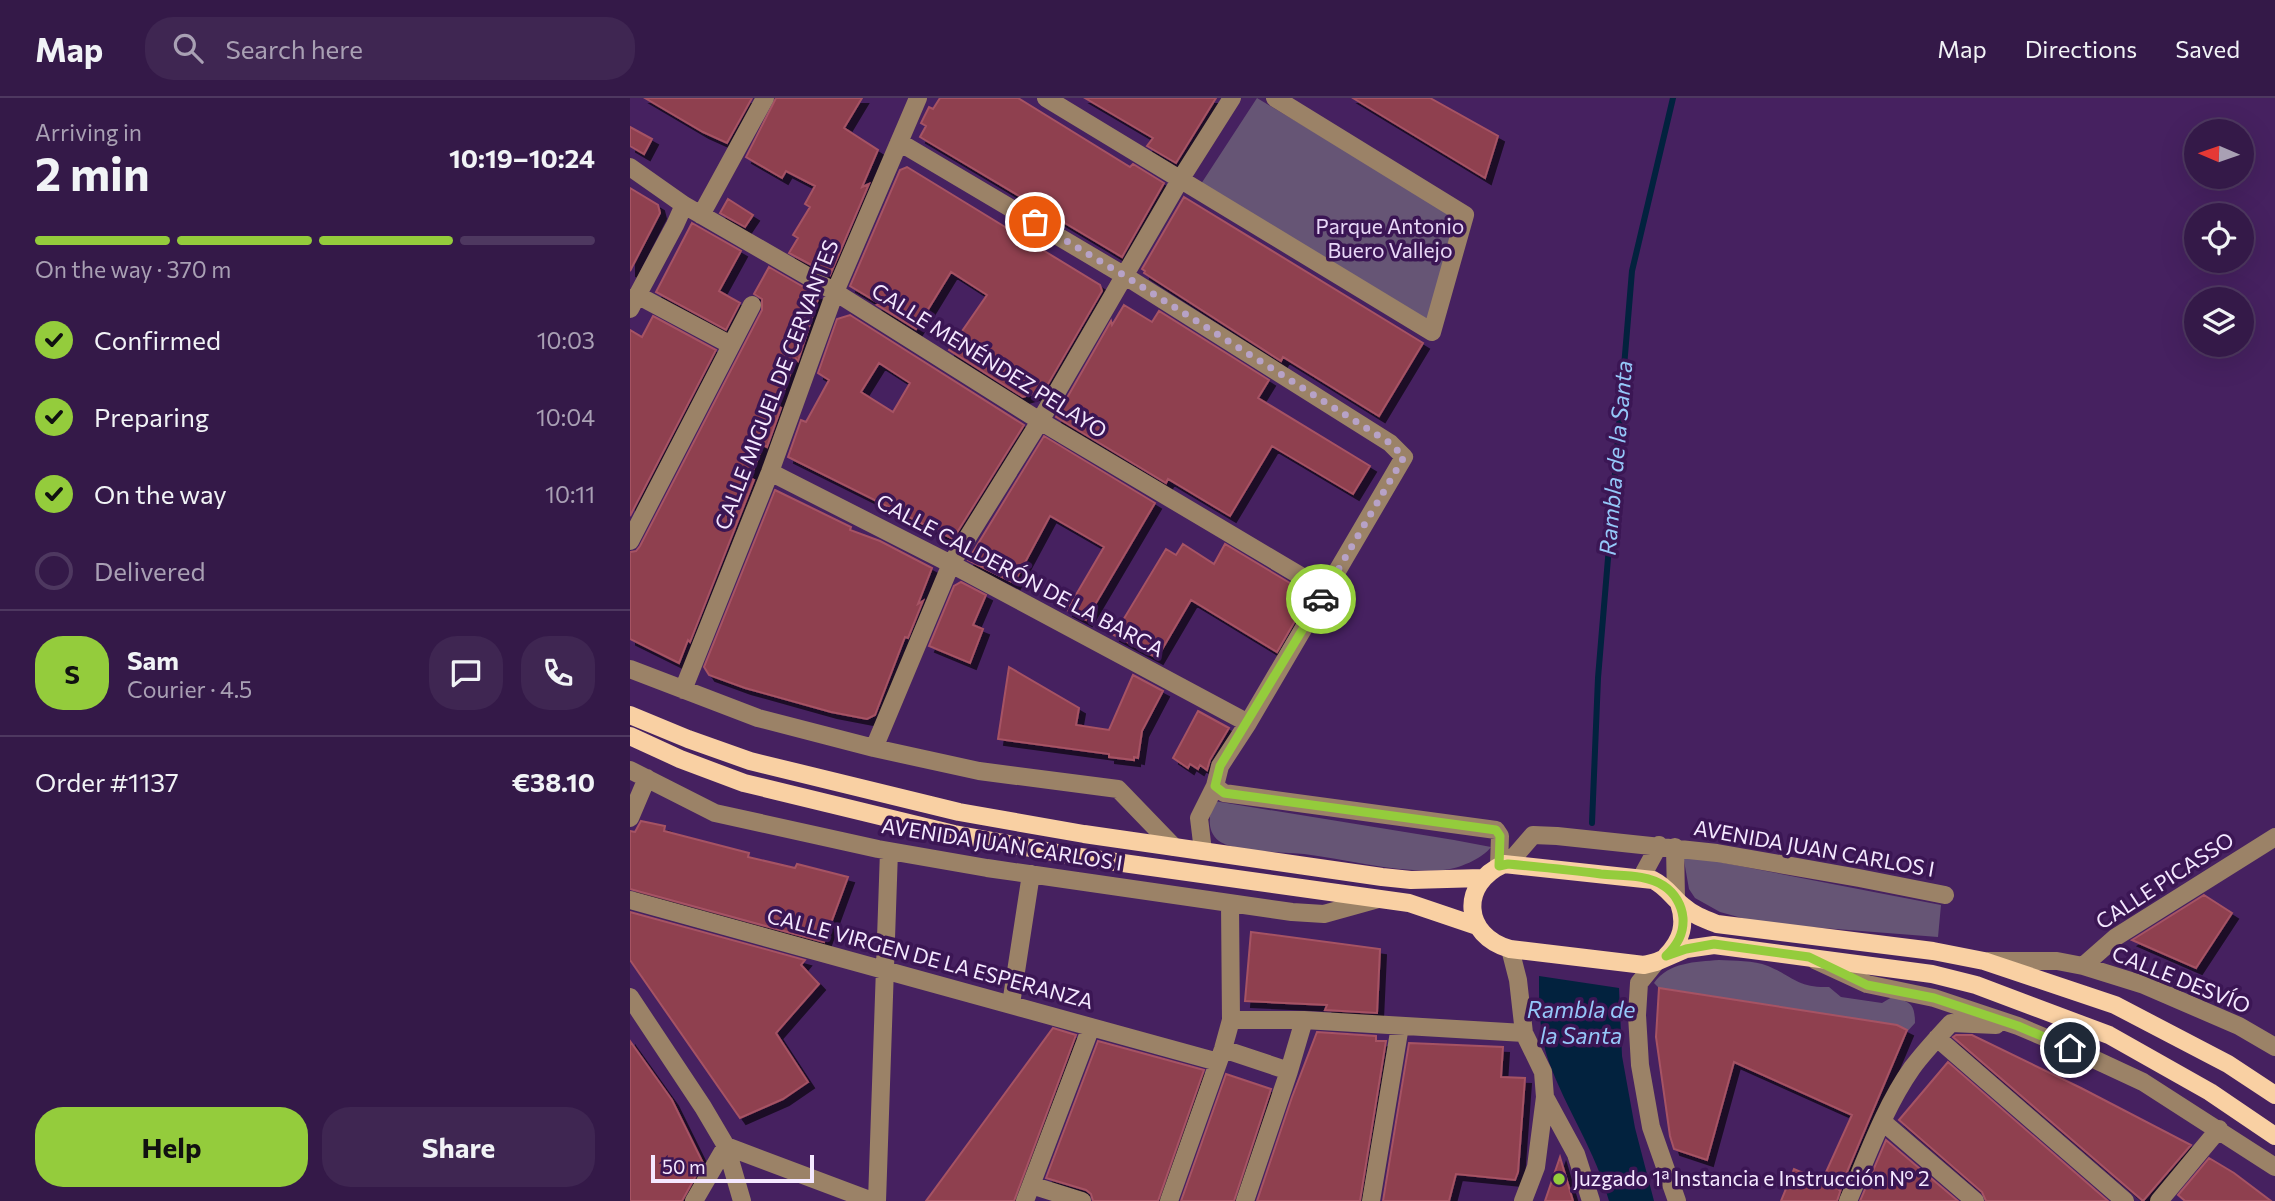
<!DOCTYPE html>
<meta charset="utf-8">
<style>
:root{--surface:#341948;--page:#3f2652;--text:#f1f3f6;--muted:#a9a0b4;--line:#4e3860;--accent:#94cc3c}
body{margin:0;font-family:Commissioner,sans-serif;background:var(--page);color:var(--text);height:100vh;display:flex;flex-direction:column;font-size:26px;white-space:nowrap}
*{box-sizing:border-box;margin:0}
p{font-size:23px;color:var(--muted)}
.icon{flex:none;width:38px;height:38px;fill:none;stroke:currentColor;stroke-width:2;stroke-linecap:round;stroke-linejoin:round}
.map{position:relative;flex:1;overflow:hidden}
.details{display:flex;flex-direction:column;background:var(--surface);width:630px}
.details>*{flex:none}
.needle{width:46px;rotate:272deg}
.fabs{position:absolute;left:1554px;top:21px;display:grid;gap:14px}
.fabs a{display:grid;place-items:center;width:70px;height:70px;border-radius:50%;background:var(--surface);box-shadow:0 7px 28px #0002,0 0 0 2px var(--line);font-size:35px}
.scale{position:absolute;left:21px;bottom:18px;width:163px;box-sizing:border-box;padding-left:7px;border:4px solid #f4e8ff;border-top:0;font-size:19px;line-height:24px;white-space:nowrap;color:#f4e8ff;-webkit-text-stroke:5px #3b1654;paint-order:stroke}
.pin{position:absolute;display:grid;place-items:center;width:60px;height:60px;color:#fff;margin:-30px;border:4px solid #fff;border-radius:50%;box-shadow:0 2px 7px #0007}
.courier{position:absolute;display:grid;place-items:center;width:70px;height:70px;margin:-35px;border:5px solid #94cc3c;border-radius:50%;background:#fff;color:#222;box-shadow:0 2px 9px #0007}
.overview em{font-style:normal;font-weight:700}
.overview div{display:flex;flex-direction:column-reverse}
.overview{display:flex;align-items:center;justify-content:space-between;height:119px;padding:0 35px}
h1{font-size:46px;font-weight:700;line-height:52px}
.bar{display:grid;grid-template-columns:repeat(4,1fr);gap:10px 7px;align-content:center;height:84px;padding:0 35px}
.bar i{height:9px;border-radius:5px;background:var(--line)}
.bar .current{background:var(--accent)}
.bar p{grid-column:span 4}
.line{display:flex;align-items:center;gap:18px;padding:0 35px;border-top:2px solid var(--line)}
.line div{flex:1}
.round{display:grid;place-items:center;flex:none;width:74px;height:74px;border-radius:28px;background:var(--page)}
ol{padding:0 35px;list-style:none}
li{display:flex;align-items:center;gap:21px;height:77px}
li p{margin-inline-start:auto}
li .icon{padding:7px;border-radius:50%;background:var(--accent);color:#111;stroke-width:4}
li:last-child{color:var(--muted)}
li i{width:38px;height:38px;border:4px solid var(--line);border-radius:50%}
.button{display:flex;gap:14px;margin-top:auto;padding:14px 35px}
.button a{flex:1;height:80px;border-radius:28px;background:var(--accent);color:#111;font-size:28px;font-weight:700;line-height:80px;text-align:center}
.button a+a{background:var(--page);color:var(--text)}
header{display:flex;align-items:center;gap:42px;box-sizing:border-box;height:98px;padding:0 35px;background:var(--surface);border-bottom:2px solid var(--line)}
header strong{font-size:33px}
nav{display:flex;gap:38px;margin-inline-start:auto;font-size:24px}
.search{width:490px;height:63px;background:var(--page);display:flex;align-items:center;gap:18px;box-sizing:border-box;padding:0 24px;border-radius:28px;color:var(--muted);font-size:26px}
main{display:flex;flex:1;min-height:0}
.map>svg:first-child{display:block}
.green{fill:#665575}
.water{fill:#02223e}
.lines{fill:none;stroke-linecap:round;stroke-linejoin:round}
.stream{stroke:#02223e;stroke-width:6}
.building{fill:#8f3f50;stroke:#a65364;stroke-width:2;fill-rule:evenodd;filter:url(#shadow)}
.minor{stroke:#9b8267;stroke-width:18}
.major{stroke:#f9d0a3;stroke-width:18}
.done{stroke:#b7a2c7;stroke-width:7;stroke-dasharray:0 12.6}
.route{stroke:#94cc3c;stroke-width:9}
.poi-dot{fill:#94cc3c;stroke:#3b1654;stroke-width:2.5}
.labels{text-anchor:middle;stroke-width:7;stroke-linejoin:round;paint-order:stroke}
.park-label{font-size:21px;fill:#e8d8f7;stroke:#3b1654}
.street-label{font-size:21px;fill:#f4e8ff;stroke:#3b1654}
.poi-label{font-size:21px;fill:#f4e8ff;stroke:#3b1654;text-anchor:start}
.water-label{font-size:23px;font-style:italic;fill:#95c8f9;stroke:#3b1654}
</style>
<header>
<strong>Map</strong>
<div class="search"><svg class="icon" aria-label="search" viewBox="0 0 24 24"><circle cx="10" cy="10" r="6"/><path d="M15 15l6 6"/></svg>Search here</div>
<nav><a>Map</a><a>Directions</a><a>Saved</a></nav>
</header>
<main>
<section class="details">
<div class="overview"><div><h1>2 min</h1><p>Arriving in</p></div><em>10:19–10:24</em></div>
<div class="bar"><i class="current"></i><i class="current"></i><i class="current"></i><i></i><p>On the way · 370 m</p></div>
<ol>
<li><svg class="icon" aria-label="check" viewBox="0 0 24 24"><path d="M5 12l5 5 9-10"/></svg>Confirmed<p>10:03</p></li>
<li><svg class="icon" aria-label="check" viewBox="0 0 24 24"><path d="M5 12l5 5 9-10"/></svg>Preparing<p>10:04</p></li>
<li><svg class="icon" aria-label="check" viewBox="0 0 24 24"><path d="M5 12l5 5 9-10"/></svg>On the way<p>10:11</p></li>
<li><i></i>Delivered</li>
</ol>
<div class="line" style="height:126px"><b class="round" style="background:var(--accent);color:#111">S</b><div><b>Sam</b><p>Courier · 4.5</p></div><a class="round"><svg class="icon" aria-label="chat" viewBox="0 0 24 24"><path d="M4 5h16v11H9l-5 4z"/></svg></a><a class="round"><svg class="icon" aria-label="phone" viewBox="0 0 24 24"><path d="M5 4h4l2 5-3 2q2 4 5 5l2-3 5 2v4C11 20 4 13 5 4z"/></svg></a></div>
<div class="line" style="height:91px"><div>Order #1137</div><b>€38.10</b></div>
<div class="button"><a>Help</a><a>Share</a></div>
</section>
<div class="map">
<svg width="1645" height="1103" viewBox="0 0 1645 1103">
<defs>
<filter id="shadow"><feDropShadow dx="6" dy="6" stdDeviation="0" flood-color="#0009"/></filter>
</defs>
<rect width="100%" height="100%" fill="#462160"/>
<path class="green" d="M627,0l203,121 -31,107 -230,-139z
M584,703l240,39 37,7c-9,12 -33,22 -48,23 -47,3 -93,-10 -139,-16 -19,-2 -70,-2 -85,-13 -13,-10 -10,-26 -5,-40z
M1053,757l258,50 -3,32 -178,-14 -40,-11 -25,-14 -6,-9z
M1089,862c16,1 34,0 49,6 26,11 30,22 61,21l12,10 41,6 10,-6c18,5 23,6 23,26l-9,10 -247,-45 -5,-5c15,-21 41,-21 65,-23z"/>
<path class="water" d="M909,878l80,12 3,68 13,72 19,73h-45c-13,-49 -43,-92 -60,-139 -10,-28 -10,-57 -10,-86z"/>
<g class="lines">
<path class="stream" d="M962,725l6,-145 34,-407 41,-173"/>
</g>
<path class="building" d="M15,0h107l-25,45 -24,-11z
M146,0h86l-18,30 34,22 -16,37 7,-3 -39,91 -41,-22 9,-15 -5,-3 17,-28 -5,-3 10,-18 -29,-15 -4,7 -36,-21z
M310,0h78l112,69 3,-3 31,19 -42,74 -202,-120 6,-11 -5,-3 8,-16 4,2z
M455,0h131l-40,65 -29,-17 6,-8z
M723,0h77l68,38 -13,42z
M0,29l22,12 -8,15 -14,-8z
M277,69l193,118 2,6 -58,100 -21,6 -74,-47 38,-55 -36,-23 -35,57 -39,-24 3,-1 -30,-18 50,-116z
M0,90l28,17 2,8 -30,58z
M554,99l239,146 -44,73 -96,-59 -2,4 -137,-88 1,-2 -3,-2z
M98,101l25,16 -8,12 -25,-14z
M62,125l49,28 -22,40 21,12 -14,27 -70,-38z
M139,169l50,29 -21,65 -2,-2 -18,47 3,2 -14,39 -4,-2 -13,33 4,2 -64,162 -2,-2 -9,23 -49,-24v-87l6,-1 4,-5 122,-236v-11l-8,-5z
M494,207l28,17 7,-11 110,69 -11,18 112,68 -17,28 -81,-48 -42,70 -62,-37 -2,4 -110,-66 55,-96 1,4z
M220,217l174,110 -71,114 -165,-82 13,-37 5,2 23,-42 -11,-7 19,-54zM249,265l31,20 -17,29 -32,-20z
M23,218l63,34 -86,166v-186l12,7z
M414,338l111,67 -69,117 -19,-10 37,-63 -54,-31 -36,67 -46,-23z
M145,392l76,37 -1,3 30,11 52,27 -14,36 5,-3 -15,37 -3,-1 -30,78 -8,4 -36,-7 -86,-24 -36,-13 -5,-8z
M553,446l31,20 11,-20 85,51 -33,57 -86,-52 -34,58 -43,-23 52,-86 10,6z
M331,484l25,13 -13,30 10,4 -13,34 -41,-17 25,-60z
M379,569l70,41 -3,17 33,5 24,-55 30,16 -21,40 -4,27 -4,-1v3l-25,-3v-3l-111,-15z
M568,613l31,17 -19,32 -3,10 -7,-5 -2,4 -8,-5 -2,4 -15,-10z
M11,723l24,5 -1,5 85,22 -1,4 47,11 2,-4 51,13 -24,65 -194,-53v-58l5,1z
M1574,797l28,18 -36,55 -64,-28z
M0,814l175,48 -4,5 18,19 -43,49 32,49 -25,17 -43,19 -110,-158z
M621,834l129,17 -3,64 -52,-3 2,-5 -82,-4z
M1029,890l238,37 10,5 -68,161 2,-2 -4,12h-56l13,-32 28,12 30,-66 -118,-53 -27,98 -33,-11 -4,-13 -14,-99z
M423,930l23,7 -62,166h-88z
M687,934l59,4v5h10l-26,160h-103l35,-104z
M1326,937h16l109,53 110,57 -48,56 -190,-164z
M0,943l42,59 31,63 -21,38h-52z
M468,943l106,29 -46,131h-65l-2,-7 -5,-4 -40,-12z
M779,945l94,4 -2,30 24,1 -7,94 -3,8 -59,-6 -7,27h-66z
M1318,964l160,139h-122l-4,-9 -83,-72z
M596,976l45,15 -37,112h-53z
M1256,1042l72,61h-98z
M930,1059l13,44h-28z
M1579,1060l25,15 37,28h-86l-7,-6z"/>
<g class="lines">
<path class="minor" d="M416,0l386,234 33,-117 -190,-117
M269,44l226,134 265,167 14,14 -156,266 -28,43 -5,20 -16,32 4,33
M0,69l54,38 151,87 205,129 286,170
M71,117l64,-117
M7,197l94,50
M0,211l45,-84 9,-20
M140,374l181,92 297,159
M0,443l122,-236
M0,571l128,49 116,30 105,23 139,18 56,58
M53,592l87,-218 65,-180 83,-194
M244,650l77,-184 89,-143 140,-241 52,-82
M0,672l85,43 163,36 109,19 305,44 32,2 54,-15
M585,688l9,7 272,37 4,6 -1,30
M0,720l17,-40
M1045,749l1,51
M878,766l25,-29 24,1 160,17 142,25 86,17
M1011,780l18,-33
M0,802l588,162
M880,851l8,31 6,53 19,39 2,25 31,57 15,47
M1185,862l52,24 67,14 84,28 52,22 73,34 132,85
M1358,863h69l26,5 61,19 95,41 36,21
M1026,864l-17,21 -2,32 3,50 11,62 26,74
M1453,868l33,-29 159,-100
M0,899l73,110 23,39 16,55
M381,906l20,-130
M601,922h73l220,13
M1307,940l188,163
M593,951l66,22
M1253,1024l92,79
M401,1087l51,16
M64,1103l32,-55 146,55
M247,1103l12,-350
M395,1103l66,-174
M539,1103l54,-152 8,-29 -1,-116
M615,1103l44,-130 15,-51
M741,1103l29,-175
M893,1103l13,-34 9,-70
M1218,1103c19,-44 36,-93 64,-133 12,-16 26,-31 39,-45l45,2
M1529,1103l60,-72"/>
<path class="major" d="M0,617l58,24 62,22 209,51 125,22 298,43 29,3 71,-2
M0,638l50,23 64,24 210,51 126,23 329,46 68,23
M1036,858c16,-16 20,-32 13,-53
M1645,997l-47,-31 -113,-59 -131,-44 -51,-10 -216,-27c-13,-5 -24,-9 -34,-18 -11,-9 -16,-19 -30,-26l-149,-16c-45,20 -41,72 6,85l134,16 12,-3 30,-13 28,-4 218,29 44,11 133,50 101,57 65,44"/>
</g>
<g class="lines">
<path class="done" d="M405,124l90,54 265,167 14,14 -83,142"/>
<path class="route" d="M691,501l-101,167 -5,20 9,7 272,37 4,6 -1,30 9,-2c31,3 62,6 93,10 20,2 46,0 63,12 11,7 18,20 19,32 1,16 -6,27 -17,38l20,-7 28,-5 95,13 58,28 67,13 84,28 52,22"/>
</g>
<circle class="poi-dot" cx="929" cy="1081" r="7"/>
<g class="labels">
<g class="park-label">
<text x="760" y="136">Parque Antonio<tspan x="760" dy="24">Buero Vallejo</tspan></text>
</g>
<g class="street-label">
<text transform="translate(359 263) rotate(32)" y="7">CALLE MENÉNDEZ PELAYO</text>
<text transform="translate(147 287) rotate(-69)" y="7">CALLE MIGUEL DE CERVANTES</text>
<text transform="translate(390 478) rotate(28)" y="7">CALLE CALDERÓN DE LA BARCA</text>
<text transform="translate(372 747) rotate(9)" y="7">AVENIDA JUAN CARLOS I</text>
<text transform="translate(1184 751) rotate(10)" y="7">AVENIDA JUAN CARLOS I</text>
<text transform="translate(1535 783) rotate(-33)" y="7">CALLE PICASSO</text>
<text transform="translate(300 861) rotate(15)" y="7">CALLE VIRGEN DE LA ESPERANZA</text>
<text transform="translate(1551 882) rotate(22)" y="7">CALLE DESVÍO</text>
</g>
<g class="poi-label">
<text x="943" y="1088">Juzgado 1ª Instancia e Instrucción Nº 2</text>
</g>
<g class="water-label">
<text transform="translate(986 360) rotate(-85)" y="8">Rambla de la Santa</text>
<text x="951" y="920">Rambla de<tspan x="951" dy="26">la Santa</tspan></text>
</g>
</g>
</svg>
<div class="fabs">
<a><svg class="needle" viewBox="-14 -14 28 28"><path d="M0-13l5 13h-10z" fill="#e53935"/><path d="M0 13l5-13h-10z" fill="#a9a0b4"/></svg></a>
<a><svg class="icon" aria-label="locate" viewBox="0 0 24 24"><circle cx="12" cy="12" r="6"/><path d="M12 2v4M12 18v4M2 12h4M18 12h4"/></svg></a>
<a><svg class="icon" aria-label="layers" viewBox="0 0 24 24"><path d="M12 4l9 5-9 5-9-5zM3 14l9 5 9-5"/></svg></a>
</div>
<div class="scale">50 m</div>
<div class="pin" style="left:405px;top:124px;background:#ea580c"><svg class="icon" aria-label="bag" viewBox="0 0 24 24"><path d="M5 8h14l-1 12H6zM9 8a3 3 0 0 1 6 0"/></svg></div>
<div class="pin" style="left:1440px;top:950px;background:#1f2937"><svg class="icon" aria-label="home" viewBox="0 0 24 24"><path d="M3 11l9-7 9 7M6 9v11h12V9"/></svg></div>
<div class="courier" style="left:691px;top:501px"><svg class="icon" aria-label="car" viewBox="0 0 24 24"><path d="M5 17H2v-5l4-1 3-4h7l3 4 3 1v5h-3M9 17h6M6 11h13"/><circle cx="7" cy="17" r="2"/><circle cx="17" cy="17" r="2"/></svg></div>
</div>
</main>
